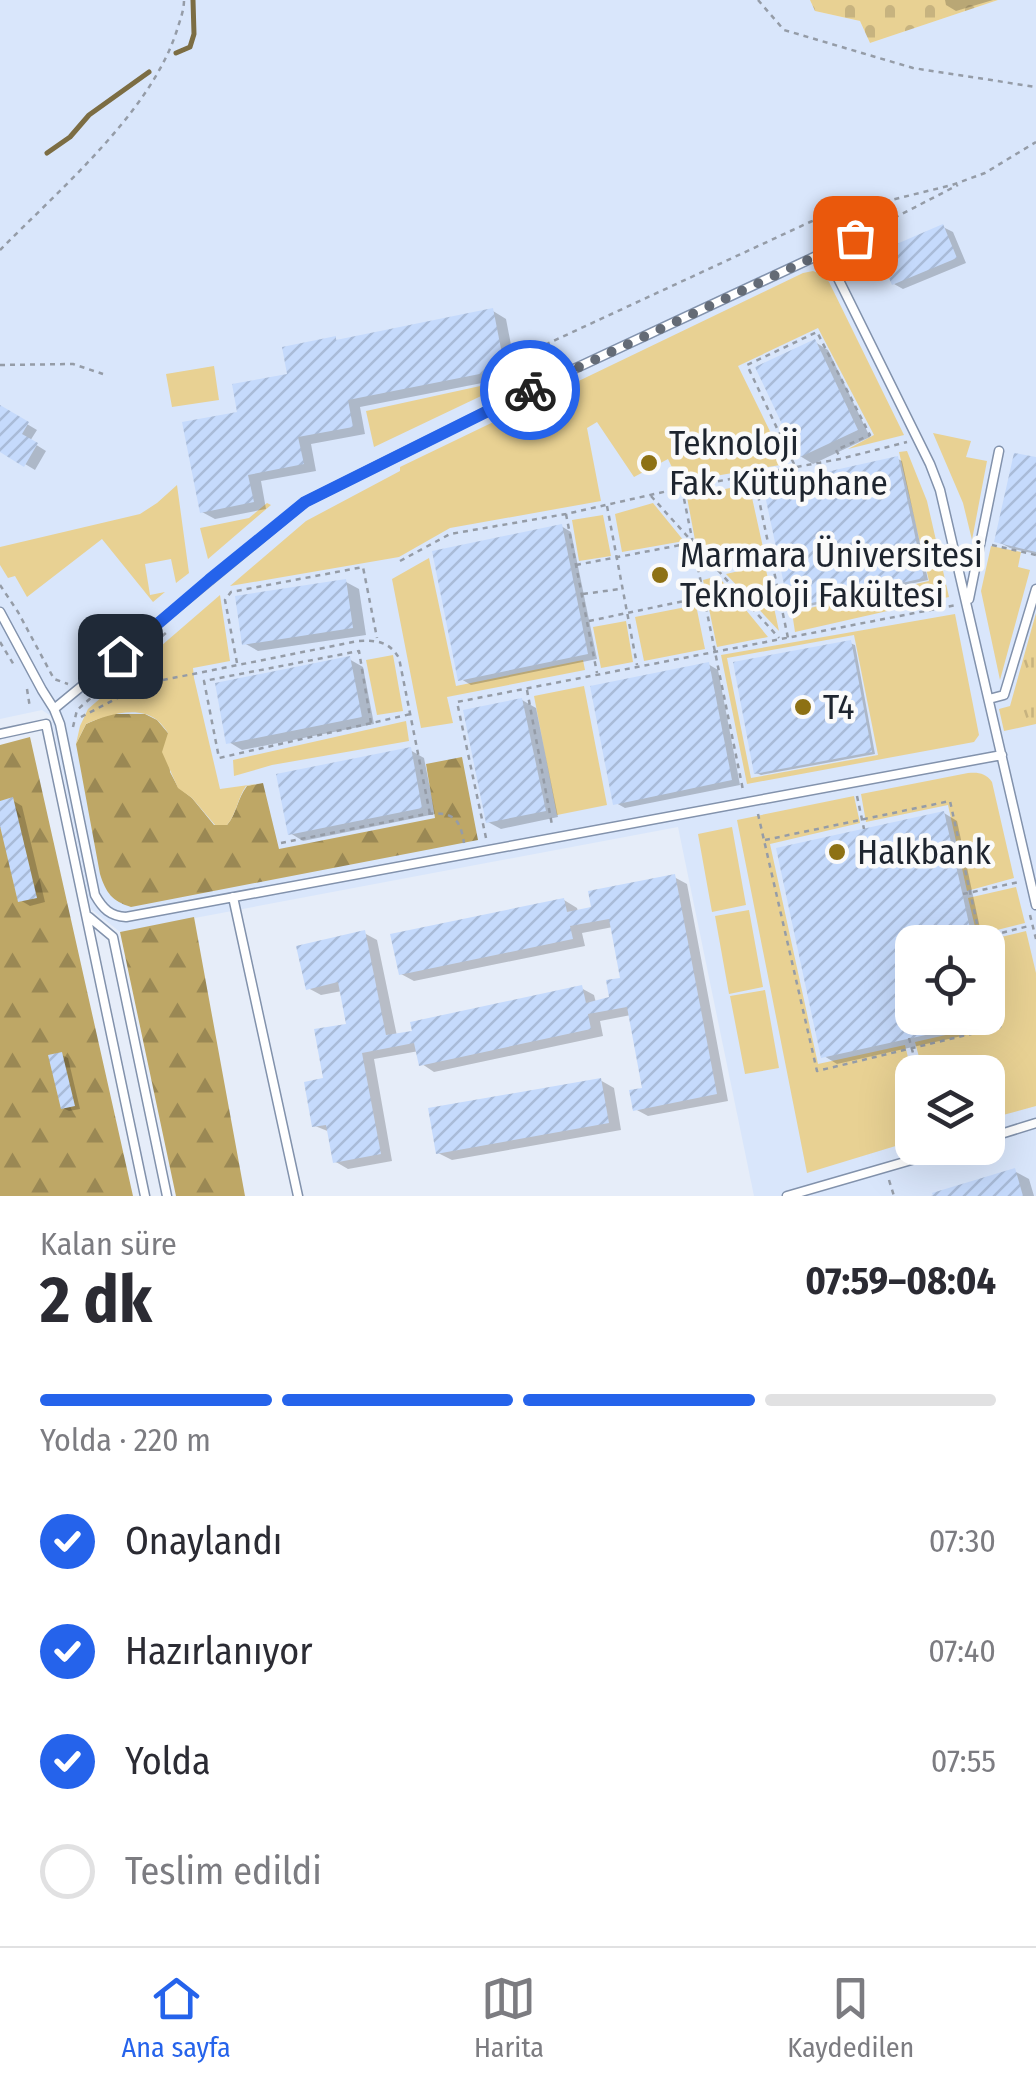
<!DOCTYPE html>
<html lang="tr">
<meta charset="utf-8">
<style>
:root{--surface:#fff;--page:#f7f7f7;--text:#2b2b33;--muted:#7c7c81;--line:#e1e1e2;--accent:#2563eb}
body{margin:0;font-family:"Fira Sans Condensed",sans-serif;background:var(--page);color:var(--text);height:100vh;display:flex;flex-direction:column;font-size:38px;white-space:nowrap}
*{box-sizing:border-box;margin:0}
p{font-size:32px;color:var(--muted)}
.icon{flex:none;width:55px;height:55px;fill:none;stroke:currentColor;stroke-width:2;stroke-linecap:round;stroke-linejoin:round}
.map{position:relative;height:1196px;overflow:hidden}
.side{display:flex;flex-direction:column;background:var(--surface);flex:1}
.side>*{flex:none}
.tools{position:absolute;left:895px;top:925px;display:grid;gap:20px}
.tools a{display:grid;place-items:center;width:110px;height:110px;border-radius:20px;background:var(--surface);box-shadow:0 10px 40px #0002;font-size:50px}
.pin{position:absolute;display:grid;place-items:center;width:85px;height:85px;color:#fff;margin:-42px;border-radius:20px;box-shadow:0 5px 15px #0006}
.courier{position:absolute;display:grid;place-items:center;width:100px;height:100px;margin:-50px;border:8px solid #2563eb;border-radius:50%;background:#fff;color:#222;box-shadow:0 2px 12px #0007}
.overview em{font-style:normal;font-weight:700}
.overview div{display:flex;flex-direction:column-reverse}
.overview{display:flex;align-items:center;justify-content:space-between;height:170px;padding:0 40px}
h1{font-size:65px;font-weight:700;line-height:75px}
.bar{display:grid;grid-template-columns:repeat(4,1fr);gap:15px 10px;align-content:center;height:120px;padding:0 40px}
.bar i{height:12px;border-radius:8px;background:var(--line)}
.bar .on{background:var(--accent)}
.bar p{grid-column:span 4}
ol{padding:0 40px;list-style:none}
li{display:flex;align-items:center;gap:30px;height:110px}
li p{margin-inline-start:auto}
li .icon{padding:10px;border-radius:50%;background:var(--accent);color:#fff;stroke-width:4}
li:last-child{color:var(--muted)}
li i{width:55px;height:55px;border:5px solid var(--line);border-radius:50%}
.dock{display:flex;justify-content:space-around;align-items:center;height:140px;border-top:2px solid var(--line);background:var(--surface);font-size:28px;color:var(--muted)}
.dock a{display:grid;justify-items:center;gap:5px}
.dock .on{color:var(--accent)}
.map>svg:first-child{display:block}
.built{fill:#d9e6fb;fill-rule:evenodd}
.grass{fill:url(#grass-tufts)}
.forest{fill:url(#forest-firs)}
.cemetery{fill:url(#cemetery-stones)}
.garden{fill:#e8d193;fill-rule:evenodd}
.shadow{fill:#0003}
.lines{fill:none;stroke-linecap:round;stroke-linejoin:round}
.stream{stroke:#7c6d43;stroke-width:5}
.building{fill:url(#building-hatch)}
.lane-casing{stroke:#8292ac;stroke-width:11}
.path{stroke:#959ca7;stroke-width:2.5;stroke-dasharray:5 5;stroke-linecap:butt}
.lane{stroke:#fff;stroke-width:8}
.done{stroke:#646b76;stroke-width:10;stroke-dasharray:0 18}
.route{stroke:#2563eb;stroke-width:12}
.poi-dot{fill:#8d7114;stroke:#fafafa;stroke-width:4}
.labels{text-anchor:middle;stroke-width:9;stroke-linejoin:round;paint-order:stroke}
.poi-label{font-size:35px;fill:#1e252f;stroke:#fafafa;text-anchor:start}
</style>
<div class="map">
<svg width="1036" height="1196" viewBox="0 0 1036 1196">
<defs>
<pattern id="grass-tufts" width="24" height="20" patternUnits="userSpaceOnUse" patternTransform="scale(2.5)"><rect width="24" height="20" fill="#e8d193"/><path d="M3 7l-1-3M5 7V3M7 7l1-3M15 17l-1-3M17 17v-4M19 17l1-3" fill="none" stroke="#c7b37f"/></pattern>
<pattern id="forest-firs" width="22" height="20" patternUnits="userSpaceOnUse" patternTransform="scale(2.5)"><rect width="22" height="20" fill="#bea766"/><path d="M5 1l3.5 6h-7zM16 11l3.5 6h-7z" fill="#9a8854"/></pattern>
<pattern id="cemetery-stones" width="16" height="16" patternUnits="userSpaceOnUse" patternTransform="scale(2.5)"><rect width="16" height="16" fill="#e8d193"/><path d="M2 7V4a2 2 0 0 1 4 0v3zM10 15v-3a2 2 0 0 1 4 0v3z" fill="#c7b37f"/></pattern>
<pattern id="building-hatch" width="6" height="6" patternUnits="userSpaceOnUse" patternTransform="scale(2.5)"><rect width="6" height="6" fill="#c5dafc"/><path d="M-1 1l2-2M0 6l6-6M5 7l2-2" fill="none" stroke="#a9bbd8"/></pattern>
</defs>
<rect width="100%" height="100%" fill="#e6edf9"/>
<path class="built" d="M0,0h810l5,11 45,10 10,22 128,-43h38v1196h-282l-76,-369 -558,105 -29,-23 -40,-193 -9,-6 -42,9zM912,942h76v76h-76zM912,1072h76v76h-76z"/>
<path class="grass" d="M1036,613v111l-32,7 -5,-22 11,-3z"/>
<path class="forest" d="M109,714h36l12,6 11,13 2,39 8,15 14,11 22,27h13c10,-12 10,-26 20,-39l16,-3 16,66 156,-31 -9,-54 36,-7 16,83 -347,67c-19,-6 -25,-14 -31,-33l-24,-130 10,-20z
M30,737l103,459h-133v-451z
M194,917l51,279h-69l-56,-264z"/>
<path class="cemetery" d="M810,0h188l-128,43 -10,-22 -45,-10z"/>
<path class="garden" d="M813,271l10,4 6,7 75,153 -56,14 26,-14 -56,-107 -80,38 48,98 -107,18 -11,-23 -34,18 -37,-55 -10,6 14,73 -151,27 -51,29 -169,29 76,-65 94,-50v-4l403,-194z
M214,366l5,34 -47,7 -6,-33z
M521,377l-147,70 -8,-36z
M933,433l38,8 -5,16 21,4 -15,79 -9,-37z
M907,451l20,50 22,96 -154,35 -3,-20 137,-31 -30,-129z
M749,484l15,68 -49,10 -20,-22 -8,-43z
M177,485l12,88 -13,10 -5,-24 -26,5 5,31 15,-3 -12,10 -51,-63 -75,58 -12,-21 -7,2 -8,-13v-18l140,-33 17,-11z
M267,503l4,2 -63,54 -8,-31 49,-10z
M653,503l31,38 -62,11 -7,-38z
M603,515l8,41 -32,5 -7,-41z
M991,546l30,6 -3,15 12,3 -30,110 -19,-89z
M429,558l27,128 127,-26 2,10 -138,27 6,26 -32,5 -29,-149z
M765,565l14,66 -53,-57z
M718,576l50,61 -51,10 -14,-67z
M220,595l10,66 -37,7 1,10 26,111 43,-6 -17,3c-9,13 -9,27 -19,39h-12l-23,-27 -14,-10 -16,-36 6,-19c-3,-4 -6,-9 -11,-13 -19,-15 -51,-5 -71,4l-10,20 4,-18 8,-17z
M696,605l9,44 -61,12 -9,-44z
M955,614l24,121 -5,7 -227,42 -26,-129zM854,635l24,120 -127,23 -24,-120z
M626,621l7,41 -32,6 -8,-41z
M393,655l10,56 -26,4 -11,-55z
M584,686l23,119 -50,10 -23,-119z
M406,721l3,20 -137,24 -38,11 -1,-16z
M968,773c10,-1 18,0 24,9l22,96 -47,13 -19,-86 -82,17 -5,-28z
M854,796l6,27 -90,21 48,220 87,-19 7,29v67l-105,32 -70,-353z
M732,827l14,78 -34,7 -14,-78z
M1016,887l9,36 -48,12 -9,-37z
M749,910l14,77 -34,7 -14,-78z
M1026,931l10,42v133l-48,13v-47h-65l-8,-30 79,-18 -6,-35v-47h-8z
M765,990l14,78 -34,6 -15,-78z"/>
<path class="shadow" d="M945,0h48l-37,11 -10,-6z
M943,227l10,5 13,31 -63,26 -9,-5z
M493,311l13,8 11,57 -157,31 5,27 -54,10 5,27 -55,10 5,28 -51,10 -13,-7 38,-98 95,-75 5,3z
M815,342l13,8 42,87 -57,27 -13,-8z
M0,408l37,22 -7,11 16,10 -11,19 -35,-21z
M898,459l4,2 26,119 -132,29 -5,-3z
M1036,460v94l-26,-6 -13,-7z
M561,526l10,6 26,127 -126,26 -10,-6z
M346,582l13,7 7,46 -108,16 -14,-8z
M850,643l5,2 20,109 -114,21 -5,-2z
M349,659l14,8 11,57 -132,26 -13,-8z
M708,664l10,6 22,115 -115,23 -9,-5z
M522,700l14,8 22,109 -57,12 -13,-7z
M410,750l14,8 11,56 -132,27 -13,-8z
M12,800l10,6 23,96 -15,4 -10,-6 -17,-73 -3,1v-24z
M944,813l13,8 26,121h-71v76h76v-57l14,66 -165,37 -13,-8z
M674,877l13,7 41,217 -80,15 -13,-7 10,-19 -14,-75 -31,6 3,15 -169,36 -12,-8 -3,-13 -45,8 18,102 -44,8 -12,-7 -6,-30 -15,-6 11,-46 23,-54 -7,-35 -21,4 -13,-7 56,-55 13,7 20,96 184,-48 13,7 2,8 16,-4 11,-19 -10,-53 -31,6 3,13 -171,35 -13,-7 163,-74 13,8 1,4z
M62,1055l6,3 12,51 -11,2 -6,-3z
M600,1080l14,8 7,42 -169,30 -14,-7z
M1014,1171l15,8 5,17h-103z"/>
<g class="lines">
<path class="stream" d="M176,53l14,-6 4,-13 -1,-34
M47,153l23,-16 19,-22 60,-43"/>
</g>
<path class="building" d="M943,224l14,34 -65,27 -14,-33z
M493,308l12,61 -157,31 5,27 -55,10 6,27 -56,11 6,27 -54,11 -18,-91 55,-10 -5,-28 55,-10 -5,-27 54,-11v4z
M815,339l43,91 -60,28 -43,-91z
M0,405l29,17 -7,12 16,9 -14,24 -24,-15z
M1014,453l22,4v95l-42,-10z
M898,456l26,122 -135,30 -26,-122z
M562,524l26,130 -130,27 -26,-130z
M346,579l7,49 -111,17 -7,-49z
M851,640l21,112 -118,22 -21,-112z
M350,656l12,61 -136,27 -11,-61z
M709,662l23,118 -119,25 -23,-119z
M522,698l24,113 -60,12 -23,-113z
M411,747l11,61 -134,27 -12,-61z
M13,797l24,101 -19,4 -18,-76v-25z
M944,811l29,131h-61v76h67l1,5 -159,35 -45,-210z
M675,874l42,220 -84,17 -4,-21 13,-2 -15,-81 -39,7 3,15 -172,37 -5,-23 -52,10 19,101 -48,9 -7,-38 -14,2 -8,-45 19,-4 -9,-49 32,-5 -8,-42 -32,8 -10,-44 69,-16 21,105 26,-4 -2,-9 172,-37 4,18 23,-6 -3,-17 14,-2 -11,-59 -39,7 3,13 -174,36 -9,-41 174,-36 3,14 24,-5 -3,-16z
M62,1052l13,54 -14,3 -13,-54z
M601,1078l8,45 -173,31 -8,-46z
M1015,1168l8,28h-90l-1,-3z"/>
<g class="lines">
<defs>
<path id="lane" d="M825,252l59,-29
M969,599l30,-148
M0,612l42,78 12,19 251,-207 239,-119 281,-131 105,212 10,26 96,415
M989,699l15,-4 32,-106
M54,709l6,15 35,171c8,14 15,21 31,22l876,-162
M0,734l46,-10 99,472
M233,897l65,299
M89,917l24,20 54,259
M988,1138l48,-15
M787,1196l166,-48"/>
</defs>
<use href="#lane" class="lane-casing"/>
<path class="path" d="M758,0l26,30 129,38 123,19
M894,218l64,-33
M0,250c60,-61 151,-138 177,-220 3,-10 7,-19 7,-30
M848,269l-1,-7 4,-9
M536,349l274,-127 40,-16 37,-5 65,-16 33,-12 51,-31
M0,365l73,-1 30,10
M794,464l-47,-99 70,-33 53,103 -34,15 4,7
M754,476l34,162
M682,489l61,301
M651,496l128,142
M607,506l30,159
M566,514l31,159
M992,545l44,10
M400,561l50,-27 116,-20 115,-26 159,-29 67,-17
M576,565l115,-22
M698,568l79,-16
M0,585l18,27 36,67 14,5
M583,594l37,-5
M589,621l114,-24
M0,642l14,23
M237,663l-12,-63 6,-8 132,-25 14,71
M27,689l3,19
M527,690l25,135
M81,717l48,-25 34,-12 195,-39c18,-1 31,0 41,17l31,156
M371,723l-12,-72 -155,30 15,77 192,-44
M73,727l4,-17 90,-78
M857,796l7,33
M758,814l59,257 183,-44 -12,-55
M486,838l-29,-136 499,-97
M765,840l185,-39 31,141
M281,843l145,-29c25,-2 34,2 38,29
M963,894l56,-12
M1030,915l6,24
M973,940l56,-14
M909,1038l9,34
M962,1153l19,-5
M889,1180l5,16"/>
<use href="#lane" class="lane"/>
</g>
<g class="lines">
<path class="done" d="M530,390l325,-152"/>
<path class="route" d="M120,656l89,-76 96,-78 225,-112"/>
</g>
<g class="poi-dot">
<circle cx="649" cy="463" r="10"/>
<circle cx="660" cy="575" r="10"/>
<circle cx="803" cy="707" r="10"/>
<circle cx="837" cy="852" r="10"/>
</g>
<g class="labels">
<g class="poi-label">
<text x="669" y="455">Teknoloji<tspan x="669" dy="40">Fak. Kütüphane</tspan></text>
<text x="680" y="567">Marmara Üniversitesi<tspan x="680" dy="40">Teknoloji Fakültesi</tspan></text>
<text x="823" y="719">T4</text>
<text x="857" y="864">Halkbank</text>
</g>
</g>
</svg>
<div class="tools">
<a><svg class="icon" aria-label="locate" viewBox="0 0 24 24"><circle cx="12" cy="12" r="6"/><path d="M12 2v4M12 18v4M2 12h4M18 12h4"/></svg></a>
<a><svg class="icon" aria-label="layers" viewBox="0 0 24 24"><path d="M12 4l9 5-9 5-9-5zM3 14l9 5 9-5"/></svg></a>
</div>
<div class="pin" style="left:855px;top:238px;background:#ea580c"><svg class="icon" aria-label="bag" viewBox="0 0 24 24"><path d="M5 8h14l-1 12H6zM9 8a3 3 0 0 1 6 0"/></svg></div>
<div class="pin" style="left:120px;top:656px;background:#1f2937"><svg class="icon" aria-label="home" viewBox="0 0 24 24"><path d="M3 11l9-7 9 7M6 9v11h12V9"/></svg></div>
<div class="courier" style="left:530px;top:390px"><svg class="icon" aria-label="bike" viewBox="0 0 24 24"><circle cx="6" cy="16" r="4"/><circle cx="18" cy="16" r="4"/><path d="M6 16l4-8h5l3 8M10 8l3 8H6M13 5h3"/></svg></div>
</div>
<section class="side">
<div class="overview"><div><h1>2 dk</h1><p>Kalan süre</p></div><em>07:59–08:04</em></div>
<div class="bar"><i class="on"></i><i class="on"></i><i class="on"></i><i></i><p>Yolda · 220 m</p></div>
<ol>
<li><svg class="icon" aria-label="check" viewBox="0 0 24 24"><path d="M5 12l5 5 9-10"/></svg>Onaylandı<p>07:30</p></li>
<li><svg class="icon" aria-label="check" viewBox="0 0 24 24"><path d="M5 12l5 5 9-10"/></svg>Hazırlanıyor<p>07:40</p></li>
<li><svg class="icon" aria-label="check" viewBox="0 0 24 24"><path d="M5 12l5 5 9-10"/></svg>Yolda<p>07:55</p></li>
<li><i></i>Teslim edildi</li>
</ol>
</section>
<nav class="dock">
<a class="on"><svg class="icon" aria-label="home" viewBox="0 0 24 24"><path d="M3 11l9-7 9 7M6 9v11h12V9"/></svg>Ana sayfa</a>
<a><svg class="icon" aria-label="map" viewBox="0 0 24 24"><path d="M3 6l6-2 6 2 6-2v14l-6 2-6-2-6 2zM9 4v14M15 6v14"/></svg>Harita</a>
<a><svg class="icon" aria-label="saved" viewBox="0 0 24 24"><path d="M7 4h10v16l-5-4-5 4z"/></svg>Kaydedilen</a>
</nav>
